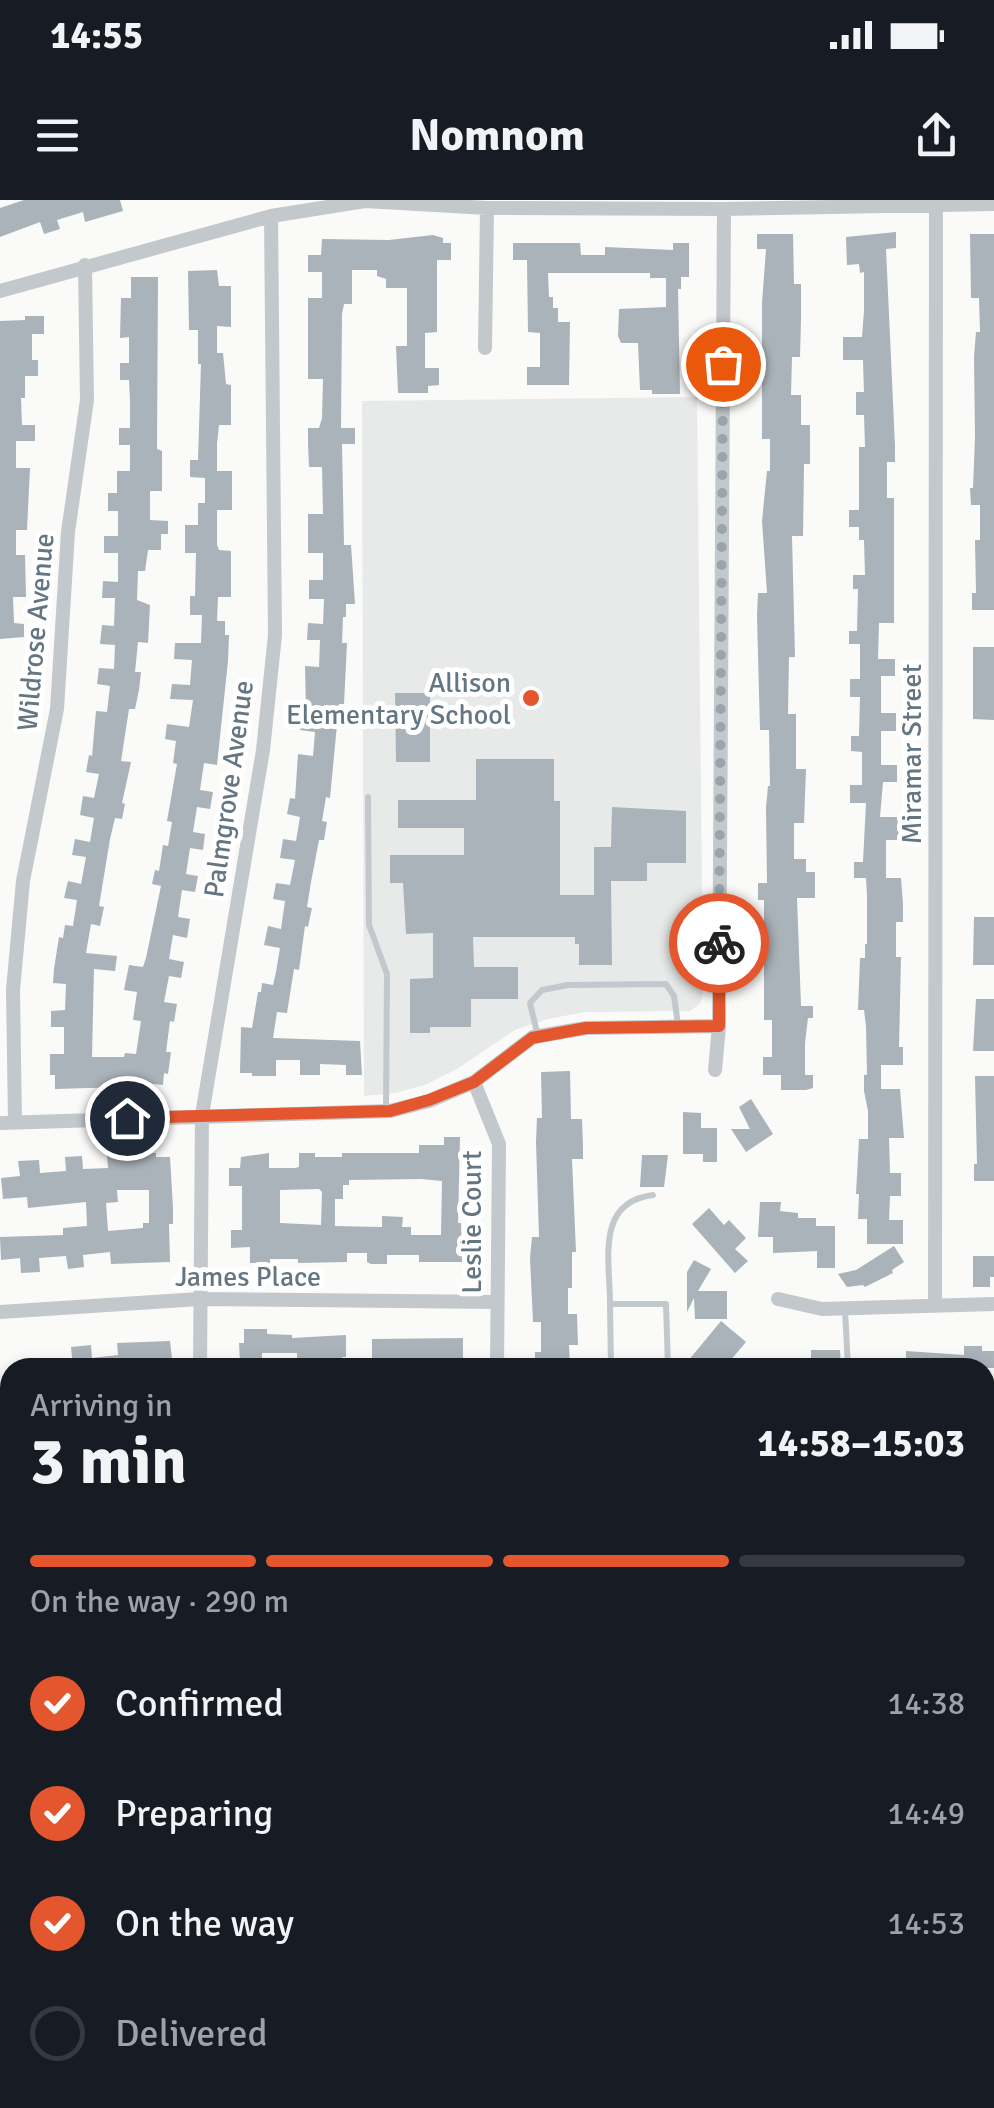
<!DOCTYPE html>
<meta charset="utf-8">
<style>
:root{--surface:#171b24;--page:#20242c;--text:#f1f3f6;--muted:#9ea1a6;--line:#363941;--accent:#e4572e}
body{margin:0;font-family:Signika,sans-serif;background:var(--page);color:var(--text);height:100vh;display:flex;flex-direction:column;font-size:38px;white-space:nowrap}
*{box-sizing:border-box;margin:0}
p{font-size:32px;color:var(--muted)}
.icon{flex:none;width:55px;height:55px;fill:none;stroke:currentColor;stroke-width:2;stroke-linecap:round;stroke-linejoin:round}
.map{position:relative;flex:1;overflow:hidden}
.drawer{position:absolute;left:0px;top:1158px;width:995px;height:752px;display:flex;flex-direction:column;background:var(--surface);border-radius:30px 30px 0 0;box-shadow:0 5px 15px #0003}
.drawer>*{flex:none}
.pin{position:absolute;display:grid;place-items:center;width:85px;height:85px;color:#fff;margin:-42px;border:5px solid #fff;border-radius:50%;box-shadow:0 2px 10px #0007}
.courier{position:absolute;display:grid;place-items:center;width:100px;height:100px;margin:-50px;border:8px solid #e4572e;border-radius:50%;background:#fff;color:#222;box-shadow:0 2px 12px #0007}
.overview em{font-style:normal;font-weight:800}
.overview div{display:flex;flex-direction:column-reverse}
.overview{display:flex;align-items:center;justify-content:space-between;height:170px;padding:0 30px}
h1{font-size:65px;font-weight:800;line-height:75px}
.bar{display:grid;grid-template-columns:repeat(4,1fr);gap:15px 10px;align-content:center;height:120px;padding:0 30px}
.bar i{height:12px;border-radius:8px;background:var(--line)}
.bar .on{background:var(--accent)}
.bar p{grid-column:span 4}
ol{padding:0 30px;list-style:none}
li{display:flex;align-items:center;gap:30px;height:110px}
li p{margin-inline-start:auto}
li .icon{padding:10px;border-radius:50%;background:var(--accent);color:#fff;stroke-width:4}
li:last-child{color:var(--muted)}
li i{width:55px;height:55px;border:5px solid var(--line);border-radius:50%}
.status{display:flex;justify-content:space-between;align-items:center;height:70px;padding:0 50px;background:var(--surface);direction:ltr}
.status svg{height:28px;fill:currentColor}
header{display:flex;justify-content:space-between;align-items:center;height:130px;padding:0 30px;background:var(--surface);font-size:45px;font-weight:800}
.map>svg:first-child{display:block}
.built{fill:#e8e9e9}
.building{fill:#aab3b9;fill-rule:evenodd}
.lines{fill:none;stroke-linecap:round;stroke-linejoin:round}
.secondary-casing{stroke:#b3babf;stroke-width:24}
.lane{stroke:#c3c8cc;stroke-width:6}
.street{stroke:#c3c8cc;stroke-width:14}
.secondary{stroke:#fff;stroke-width:20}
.done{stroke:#99a4ac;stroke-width:10;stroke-dasharray:0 18}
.route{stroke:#e4572e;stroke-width:12}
.poi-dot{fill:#e4572e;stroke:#fff;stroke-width:4}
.labels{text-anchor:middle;stroke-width:10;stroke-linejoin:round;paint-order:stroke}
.street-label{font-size:28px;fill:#657683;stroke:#fff}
.poi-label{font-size:28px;fill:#657683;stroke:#fff;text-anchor:end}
</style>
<div class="status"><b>14:55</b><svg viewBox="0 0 49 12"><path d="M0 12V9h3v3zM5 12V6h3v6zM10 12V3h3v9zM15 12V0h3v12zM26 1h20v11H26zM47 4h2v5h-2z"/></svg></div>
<header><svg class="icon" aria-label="menu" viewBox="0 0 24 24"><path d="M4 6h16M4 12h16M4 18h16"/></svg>Nomnom<svg class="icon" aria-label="share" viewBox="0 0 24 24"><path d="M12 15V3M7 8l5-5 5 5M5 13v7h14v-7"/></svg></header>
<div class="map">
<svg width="994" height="1908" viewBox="0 0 994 1908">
<rect width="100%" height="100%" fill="#fafaf8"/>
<path class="built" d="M697,197l6,597 -3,10 -10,7 -105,1 -37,7 -33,11 -58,39 -32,16 -30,8 -31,3 -2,-695z"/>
<path class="building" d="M24,0h96l3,11 -38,11 -2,-10 -26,8 3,9 -16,5 -4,-12 -40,15v-29z
M896,32v16l-10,1 9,197v16h-8v36h7v125h-15l-1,36h17v17h-14v37h15v18h-15v34h16v17h-14l-3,35h19v23h-13v38h15l2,26v18h-7v35h5l-2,90h4v18h-22v24h19l4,49h-15l1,35h11v23h-11l-1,24h14v24h-36v-25h-9l1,-25h-3l3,-55h9v-28l-4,-20v-16h3l-1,-49 -2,-16h-6l2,-52h5v-14h2v-49l-1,-17h-12v-16h9l3,-59h-16v-18h12v-33l-11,-1v-15h8l1,-39h-10v-18h10v-35h-11v-13h8l1,-42h-5v-14h12l-1,-35h-5v-13h-10v-17h10v-63h6l-1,-32h-8v-23h8l-1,-32h-20v-23h19l2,-26v-39l-4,1 -1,-9 -12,1 -1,-28z
M757,34h36l1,50h7v36l-1,37h-8l-1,38h10v30h9v39h-6l-1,72h-11l3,121h-6l-1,57h8v55h10l-2,54h-10v36h12v13h9v26h-18l4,108h12v12h-5l-3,25v32h8v13l-7,2h-25v-15h-18v-18h9v-37h-8v-120h-6v-17h9l-1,-75 2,-22h2l-1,-56h-9l-3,-114 1,-23h9l-5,-72 5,-50h3v-32h-8v-136l4,-54h-9z
M970,34h24v376h-22v-17h4l-1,-53h5v-35h-9l-1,-17h3l2,-51 -1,-80 2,-25h4l-1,-34h-8z
M433,35l10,3v5h8v17h-14v72l-12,1v35h14v17l-11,1v7h-30l-2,-47h11v-58h-21v-9l-9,-3v-6h-25v34h-8l-2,10 -1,114h14v16h-13l2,101h7l4,59h-9v13h-3l-1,26h5l-3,61h-5l-9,94 -4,-1 -4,24 5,1 -3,18h-5l-8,42 -4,25 5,1 -4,19 -3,-1 -6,44 -5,-1 -7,44 -10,-1 -4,26 87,3 2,34h-16v-10l-26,-1v11h-20v-15h-24v16h-24v-3h-12l1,-46 11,1 6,-36h3l1,-9 11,2 3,-13 4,-24 -16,-3 4,-19 13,3 4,-28 -12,-2 3,-16 14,2 5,-25 -15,-2 3,-19 13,2 4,-24 -13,-3 3,-16 5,1 3,-45 15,2 2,-24 -15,-2 2,-19h4l-1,-45 14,1 1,-27h-13l1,-17 15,1 1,-25h-15v-19h14v-27h-15v-39h15l-1,-47h-13l-1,-23v-16h11l3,-10 1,-39h-15v-81h14v-26h-14v-17h13l1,-16 67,1z
M513,43h67l1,12h24v-8l68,3v-7h16v34h-8v12h-3l2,105h-28v-4h-12l-2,-47h-17l-3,-7 1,-27 47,-2v-29h-16v-5h-102l1,24h4v11h5v14h12l-1,63h-42v-18h13v-34l-12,-1 -1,-72h-14z
M217,70l2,16h12v41l-14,-1v27h6l3,31 5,1v40h-12l-2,19v27h15v39h-15v35l2,5 12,1v46h-13l-1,24h8v14h4l-1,26 -11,104 -13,-2 -4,27 13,2 -3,17 -13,-2 -4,25 12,2 -2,16 -13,-2 -4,26 12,2 -3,16 -13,-2 -4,27 12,2 -3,19 -14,-3 -4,24 15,3 -3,16 -12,-2 -5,26 13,2 -3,18 -4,-1 -4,31h5l-3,22 -4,-1 -1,12 -39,-4v6l-69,2v-14h-5v-21h14v-27h-13v-16l14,-1 1,-26 -13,-1 1,-14 5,-32 4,1 2,-13 8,1 4,-26 -13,-2 4,-17 13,3 5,-27 -14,-2 3,-16 15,3 4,-24 -14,-3 3,-19 11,2 5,-24 -13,-2 3,-17 3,1 4,-45 11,1 3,-26 -13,-2 2,-16 15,1 1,-24 -15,-1 2,-19 12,1 1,-28h-13l1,-17 15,1v-29h-14v-17h14v-25h-10v-18h9v-22h13v-26h-11v-17h11v-27l-1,-21h-9v-17h9v-26l-9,1 1,-40h10v-21h27l-1,172 5,2v40h-12v29l18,1v13h-7v16h-13l-3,21h-7l-1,29 13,5 -2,38 -10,-1 -3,30h6l-2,18 -4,19h-6l-8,52 10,1 -9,41 3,1 -3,15 -7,-1 -5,21 -11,67 5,1 -4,19 -9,-2 -5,29 31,3 -2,15 -21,-2 -2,88h32l1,-4 11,1 5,-33 -8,-1 4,-28 -13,-2 5,-25 14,2 3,-9 15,-72 -9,-2 3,-14 4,1 4,-26 5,1 4,-24 -5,-1 10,-57 -4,-1 3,-22 -11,-2 2,-15 22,3 4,-27 -23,-1 2,-15 18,1 2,-25 -18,-1 1,-16h26l1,-28h-12v-19h5l1,-43h-11v-28h13v-22h7v-25l-15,-1v-17h8l3,-96h-3v-34h-9l-1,-59z
M25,116h19v18h-12v26h6v16h-13v22h-4l1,27h13v16h-19v27h14l-3,62h-11v25h9l1,42h-13l1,26 10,1v13l-24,2v-318l25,-1z
M973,447h21v73l-21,-1z
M395,493h35v69h-34z
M476,559h78v42h6v94h34v-48h17l1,-40 74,4v52h-39v18h-36l1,84h-33v-21h-4v-7h-102l1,30h44v32h-47v28h-41v6h-20v-54l23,-1v-45l-27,1 -3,-51h-13v-28h74v-27h-66v-28h78z
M974,717h20v48h-21z
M976,799h18v52h-21z
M570,871l1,48h11l1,27v13h-11l4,93h-4v36h-4v26h9l1,31h-9l1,23h-35v-16h6v-30h-8l-3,-64 2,-21h7l-3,-95 1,-24h5l-1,-46z
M975,876h19v105h-20v-17h3z
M751,899l22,35 -27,18 -15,-23h19l-11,-22z
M683,912l18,1v15h16v34h-14v-8h-20z
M444,937h16l-2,86h3l1,39h-43v-7h-32v9h-16l-4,-2v-9h-20v9l-49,1v-4h-28v4h-20v-16l-19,1v-18h11v-44h-13v-18h11l1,-11 28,-4v15h26l4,-1v-14h16v4h27v-4h77v-8h25zM421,979l21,2 -1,54h-30v-8h-9l1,-10 -21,-1v11l-47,-1v-27h8v-14h6v-5zM319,989l3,3 -1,33 -41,-2v-33z
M156,953v4h14l3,51v16h-4l1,38 -59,2 -1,-12 -27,3 1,12 -16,2 -2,-13 -27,2 1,14 -19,1 -1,-15 -19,2 -1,-23 63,-2v-7l24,-2 -1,-24 -58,6 -1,-11 -24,2 -2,-21 19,-2 -2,-15 21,-1 1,13 26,-2 -1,-14 17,-1 1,13 25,-1 -1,-13zM117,990h32v33h-6v5l-35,3 -2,-28 12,-1z
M642,955h26l-4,32h-24z
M760,1002h21l-1,9 18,2v5h18v8h19v42h-18v-17l-44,2v-16h-15z
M709,1008l15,17 5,-5 17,18 -11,11 13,12 -13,12 -43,-49z
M894,1046l10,16 -12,8 1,3 -28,14 -2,-2 -16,2 -9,-13 18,-4z
M973,1056h21v21h-4v10h-17z
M694,1060l17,9 -13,22h29v28h-32l-1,-21 -7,14v-40z
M721,1121l25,21 -22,26h-28l-8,-7z
M244,1129h23v5l25,1v3l54,-3v22h-4v7h-15l-30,-2v-9h-35v11h-22l-1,-21h5z
M463,1138v29l-91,-1v-27z
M170,1141l3,27h-100l-2,-21 20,-2 1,13 26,-3 -1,-12z
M964,1146h18v5h12v17h-88v-17l58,4z
M811,1150h29l1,18h-30z"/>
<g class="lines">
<defs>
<path id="secondary" d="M985,1320h9
M0,1321h10"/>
</defs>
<use href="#secondary" class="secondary-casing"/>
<path class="lane" d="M368,597l1,128 18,49 -1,136
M538,837l-8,-34 12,-13 26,-5 98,-1 8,12 4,29
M610,1104c0,-43 -15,-102 43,-109
M845,1110l3,58
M611,1168l-1,-64h56l2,64
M985,1206h9
M0,1212l10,-1
M985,1436h9
M0,1454h10"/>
<path class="street" d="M0,91l271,-75 94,-15 122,7 237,1 270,-5
M485,148l2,-140
M715,870l4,-44 5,-817
M474,882l25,62 -2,224
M15,922l-2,-132 10,-109 34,-172 11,-177 19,-132 -2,-135
M0,923l390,-12 39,-10 45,-19 59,-45 53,-9 133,-2
M778,1099l44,10 172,-5
M935,1105l1,-1102
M0,1112l199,-13 297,3
M200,1168l2,-253 61,-365 12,-115 -4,-419
M985,1532h9
M0,1562h10
M117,1900v8
M342,1900v8
M743,1900v8
M936,1900v8
M556,1908v-8"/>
<use href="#secondary" class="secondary"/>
</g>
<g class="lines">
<path class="done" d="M719,743l4,-579"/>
<path class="route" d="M127,918l263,-7 39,-11 45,-18 58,-44 54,-10 133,-2v-83"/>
</g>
<circle class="poi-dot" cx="531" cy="498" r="10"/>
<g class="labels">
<g class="street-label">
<text transform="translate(35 432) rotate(-85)" y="10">Wildrose Avenue</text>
<text transform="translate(911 554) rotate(-90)" y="10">Miramar Street</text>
<text transform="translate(228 589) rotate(-82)" y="10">Palmgrove Avenue</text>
<text transform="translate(471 1022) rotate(-90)" y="10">Leslie Court</text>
<text x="248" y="1086">James Place</text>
</g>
<g class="poi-label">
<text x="511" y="492">Allison<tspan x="511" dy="32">Elementary School</tspan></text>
</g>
</g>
</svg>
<div class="pin" style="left:723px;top:164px;background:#ea580c"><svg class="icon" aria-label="bag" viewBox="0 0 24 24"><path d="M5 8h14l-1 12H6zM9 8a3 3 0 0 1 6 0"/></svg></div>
<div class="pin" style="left:127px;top:918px;background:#1f2937"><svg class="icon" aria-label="home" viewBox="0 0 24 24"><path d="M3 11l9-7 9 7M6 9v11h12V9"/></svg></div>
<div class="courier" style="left:719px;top:743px"><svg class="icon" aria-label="bike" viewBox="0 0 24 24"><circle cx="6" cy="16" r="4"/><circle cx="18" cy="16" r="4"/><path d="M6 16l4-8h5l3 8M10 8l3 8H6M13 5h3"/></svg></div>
<section class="drawer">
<div class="overview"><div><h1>3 min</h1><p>Arriving in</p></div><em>14:58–15:03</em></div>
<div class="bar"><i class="on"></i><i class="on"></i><i class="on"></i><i></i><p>On the way · 290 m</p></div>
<ol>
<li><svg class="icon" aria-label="check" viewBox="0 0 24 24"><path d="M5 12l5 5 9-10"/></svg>Confirmed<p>14:38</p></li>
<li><svg class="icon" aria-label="check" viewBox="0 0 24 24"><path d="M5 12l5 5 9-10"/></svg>Preparing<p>14:49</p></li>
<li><svg class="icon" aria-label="check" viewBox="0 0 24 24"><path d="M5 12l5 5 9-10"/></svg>On the way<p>14:53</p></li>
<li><i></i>Delivered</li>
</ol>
</section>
</div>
